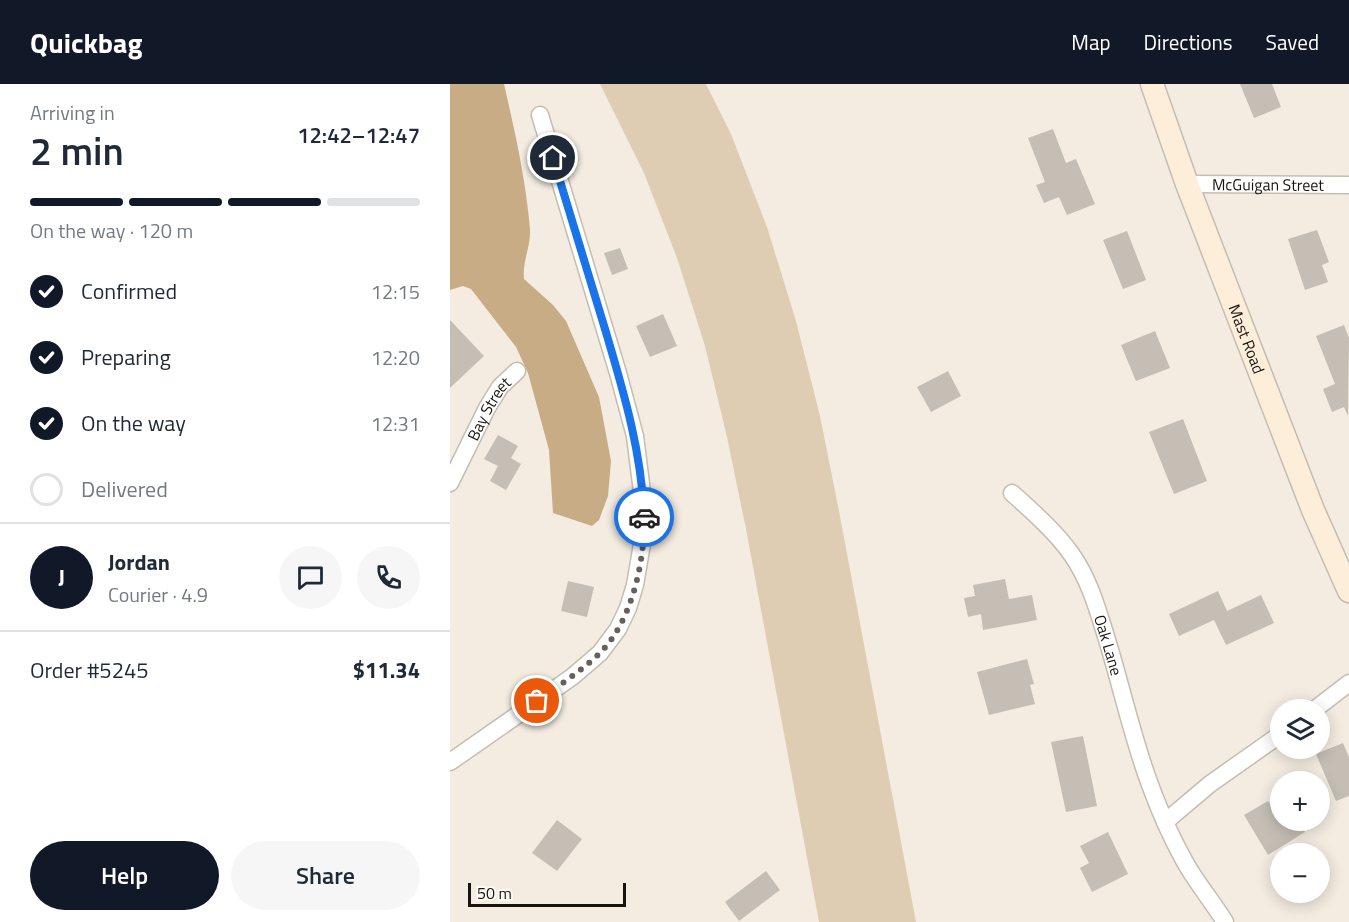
<!DOCTYPE html>
<meta charset="utf-8">
<style>
:root{--surface:#fff;--page:#f6f6f7;--text:#1f2937;--muted:#747a83;--line:#e0e1e3;--accent:#111827}
body{margin:0;font-family:"Titillium Web",sans-serif;background:var(--page);color:var(--text);height:100vh;display:flex;flex-direction:column;font-size:22px;white-space:nowrap}
*{box-sizing:border-box;margin:0}
p{font-size:20px;color:var(--muted)}
.icon{flex:none;width:33px;height:33px;fill:none;stroke:currentColor;stroke-width:2;stroke-linecap:round;stroke-linejoin:round}
.map{position:relative;flex:1;overflow:hidden}
.panel{display:flex;flex-direction:column;background:var(--surface);width:450px}
.panel>*{flex:none}
.buttons{position:absolute;left:820px;top:615px;display:grid;gap:12px}
.buttons a{display:grid;place-items:center;width:60px;height:60px;border-radius:50%;background:var(--surface);box-shadow:0 3px 15px #0003;font-size:30px}
.scale{position:absolute;left:18px;bottom:15px;width:158px;box-sizing:border-box;padding-left:6px;border:3px solid #181511;border-top:0;font-size:16px;line-height:21px;white-space:nowrap;color:#181511;-webkit-text-stroke:4px #fefaf3;paint-order:stroke}
.pin{position:absolute;display:grid;place-items:center;width:51px;height:51px;color:#fff;margin:-26px;border:3px solid #fff;border-radius:50%;box-shadow:0 2px 6px #0007}
.courier{position:absolute;display:grid;place-items:center;width:60px;height:60px;margin:-30px;border:4px solid #1a73e8;border-radius:50%;background:#fff;color:#222;box-shadow:0 2px 8px #0007}
.head em{font-style:normal;font-weight:600}
.head div{display:flex;flex-direction:column-reverse}
.head{display:flex;align-items:center;justify-content:space-between;height:102px;padding:0 30px}
h1{font-size:39px;font-weight:600;line-height:45px}
.bar{display:grid;grid-template-columns:repeat(4,1fr);gap:9px 6px;align-content:center;height:72px;padding:0 30px}
.bar i{height:8px;border-radius:4px;background:var(--line)}
.bar .current{background:var(--accent)}
.bar p{grid-column:span 4}
.line{display:flex;align-items:center;gap:15px;padding:0 30px;border-top:2px solid var(--line)}
.line div{flex:1}
.round{display:grid;place-items:center;flex:none;width:63px;height:63px;border-radius:32px;background:var(--page)}
ol{padding:0 30px;list-style:none}
li{display:flex;align-items:center;gap:18px;height:66px}
li p{margin-inline-start:auto}
li .icon{padding:6px;border-radius:50%;background:var(--accent);color:#fff;stroke-width:4}
li:last-child{color:var(--muted)}
li i{width:33px;height:33px;border:3px solid var(--line);border-radius:50%}
.button{display:flex;gap:12px;margin-top:auto;padding:12px 30px}
.button a{flex:1;height:69px;border-radius:36px;background:var(--accent);color:#fff;font-size:24px;font-weight:600;line-height:69px;text-align:center}
.button a+a{background:var(--page);color:var(--text)}
header{display:flex;align-items:center;gap:36px;box-sizing:border-box;height:84px;padding:0 30px;background:var(--accent);color:#fff}
header strong{font-size:28px}
nav{display:flex;gap:33px;margin-inline-start:auto;font-size:21px}
main{display:flex;flex:1;min-height:0}
.map>svg:first-child{display:block}
.green{fill:#dfcdb3}
.water{fill:#c8ac85}
.building{fill:#c5beb4}
.lines{fill:none;stroke-linecap:round;stroke-linejoin:round}
.minor-casing{stroke:#c4bdb2;stroke-width:19}
.secondary-casing{stroke:#c4bdb2;stroke-width:25}
.minor{stroke:#fff;stroke-width:16}
.secondary{stroke:#fdeeda;stroke-width:22}
.done{stroke:#65605a;stroke-width:6;stroke-dasharray:0 10.8}
.route{stroke:#1a73e8;stroke-width:8}
.labels{text-anchor:middle;stroke-width:6;stroke-linejoin:round;paint-order:stroke}
.street-label{font-size:16px;fill:#181511;stroke:#fefaf3}
</style>
<header>
<strong>Quickbag</strong>
<nav><a>Map</a><a>Directions</a><a>Saved</a></nav>
</header>
<main>
<section class="panel">
<div class="head"><div><h1>2 min</h1><p>Arriving in</p></div><em>12:42–12:47</em></div>
<div class="bar"><i class="current"></i><i class="current"></i><i class="current"></i><i></i><p>On the way · 120 m</p></div>
<ol>
<li><svg class="icon" aria-label="check" viewBox="0 0 24 24"><path d="M5 12l5 5 9-10"/></svg>Confirmed<p>12:15</p></li>
<li><svg class="icon" aria-label="check" viewBox="0 0 24 24"><path d="M5 12l5 5 9-10"/></svg>Preparing<p>12:20</p></li>
<li><svg class="icon" aria-label="check" viewBox="0 0 24 24"><path d="M5 12l5 5 9-10"/></svg>On the way<p>12:31</p></li>
<li><i></i>Delivered</li>
</ol>
<div class="line" style="height:108px"><b class="round" style="background:var(--accent);color:#fff">J</b><div><b>Jordan</b><p>Courier · 4.9</p></div><a class="round"><svg class="icon" aria-label="chat" viewBox="0 0 24 24"><path d="M4 5h16v11H9l-5 4z"/></svg></a><a class="round"><svg class="icon" aria-label="phone" viewBox="0 0 24 24"><path d="M5 4h4l2 5-3 2q2 4 5 5l2-3 5 2v4C11 20 4 13 5 4z"/></svg></a></div>
<div class="line" style="height:78px"><div>Order #5245</div><b>$11.34</b></div>
<div class="button"><a>Help</a><a>Share</a></div>
</section>
<div class="map">
<svg width="899" height="838" viewBox="0 0 899 838">
<rect width="100%" height="100%" fill="#f4ece1"/>
<path class="green" d="M150,0h106l25,50 36,93 29,94 24,95 19,95 77,411h-97l-73,-393 -19,-92 -22,-91 -28,-88 -33,-85z"/>
<path class="water" d="M0,0h54c11,48 22,97 26,145 1,17 -8,33 -6,50l29,26 13,16 33,76 12,64 -3,35 -9,24 -7,6 -39,-13 -4,-63 -21,-77 -12,-26 -45,-58 -8,-3 -13,4z"/>
<path class="building" d="M790,0h32l9,23 -27,11z
M603,45l13,34 10,-4 19,45 -28,11 -8,-18 -15,6 -8,-18 9,-3 -17,-44z
M867,146l12,32 -7,3 6,17 -23,8 -17,-51z
M677,147l19,49 -23,9 -20,-49z
M170,164l8,21 -16,6 -8,-22z
M213,230l14,32 -27,11 -14,-31z
M0,236l34,36 -34,32z
M894,241l5,13 -1,78 -4,-9 -12,5 -9,-23 12,-5 -19,-48z
M705,247l15,37 -34,13 -15,-36z
M498,287l13,25 -30,16 -14,-25z
M733,335l24,62 -33,13 -25,-62z
M48,351l20,11 -7,12 10,6 -15,26 -16,-9 8,-15 -14,-7z
M555,495l4,20 23,-4 5,25 -54,10 -2,-16 -13,3 -4,-19 11,-2 -2,-11z
M118,497l26,6 -7,30 -26,-6z
M768,507l9,20 34,-16 13,28 -48,22 -12,-25 -35,16 -10,-22z
M577,575l7,25 -4,1 5,19 -46,11 -12,-43z
M633,652l14,70 -31,6 -15,-70z
M893,659l6,14v39l-13,5 -20,-47z
M818,717l12,19h18l7,12 -37,23 -24,-40z
M107,736l25,19 -25,32 -25,-18z
M658,748l20,42 -36,18 -12,-24 9,-5 -9,-17z
M316,787l14,19 -41,31 -14,-19z"/>
<g class="lines">
<defs>
<g id="minor">
<path id="s1" d="M737,100l162,1"/>
<path id="s2" d="M0,399l37,-75 13,-21 17,-16"/>
<path id="s3" d="M562,409c21,19 44,39 60,62 16,23 24,49 32,75 16,50 27,103 45,152 11,30 24,60 40,87 11,18 25,35 36,53"/>
<path d="M864,626l35,-27"/>
<path d="M0,678l122,-85 28,-24 18,-24 10,-21 7,-23 9,-53 -1,-32 -8,-64 -17,-63 -78,-258"/>
<path d="M715,738l45,-38 71,-50"/>
</g>
<g id="secondary">
<path id="s4" d="M702,0l35,100 126,326 36,81"/>
</g>
</defs>
<use href="#minor" class="minor-casing"/>
<use href="#secondary" class="secondary-casing"/>
<use href="#minor" class="minor"/>
<use href="#secondary" class="secondary"/>
</g>
<g class="lines">
<path class="done" d="M87,617c21,-15 43,-29 62,-47 33,-32 46,-93 45,-137"/>
<path class="route" d="M103,74c17,57 35,114 52,171 18,61 37,123 39,188"/>
</g>
<g class="labels">
<g class="street-label">
<text dy="6" stroke="none"><textPath href="#s1" startOffset="81">McGuigan Street</textPath></text>
<text dy="6" stroke="none"><textPath href="#s4" startOffset="272">Mast Road</textPath></text>
<text dy="6" stroke="none"><textPath href="#s2" startOffset="84">Bay Street</textPath></text>
<text dy="6" stroke="none"><textPath href="#s3" startOffset="184">Oak Lane</textPath></text>
</g>
</g>
</svg>
<div class="buttons">
<a><svg class="icon" aria-label="layers" viewBox="0 0 24 24"><path d="M12 4l9 5-9 5-9-5zM3 14l9 5 9-5"/></svg></a>
<a>+</a>
<a>−</a>
</div>
<div class="scale">50 m</div>
<div class="pin" style="left:87px;top:617px;background:#ea580c"><svg class="icon" aria-label="bag" viewBox="0 0 24 24"><path d="M5 8h14l-1 12H6zM9 8a3 3 0 0 1 6 0"/></svg></div>
<div class="pin" style="left:103px;top:74px;background:#1f2937"><svg class="icon" aria-label="home" viewBox="0 0 24 24"><path d="M3 11l9-7 9 7M6 9v11h12V9"/></svg></div>
<div class="courier" style="left:194px;top:433px"><svg class="icon" aria-label="car" viewBox="0 0 24 24"><path d="M5 17H2v-5l4-1 3-4h7l3 4 3 1v5h-3M9 17h6M6 11h13"/><circle cx="7" cy="17" r="2"/><circle cx="17" cy="17" r="2"/></svg></div>
</div>
</main>
